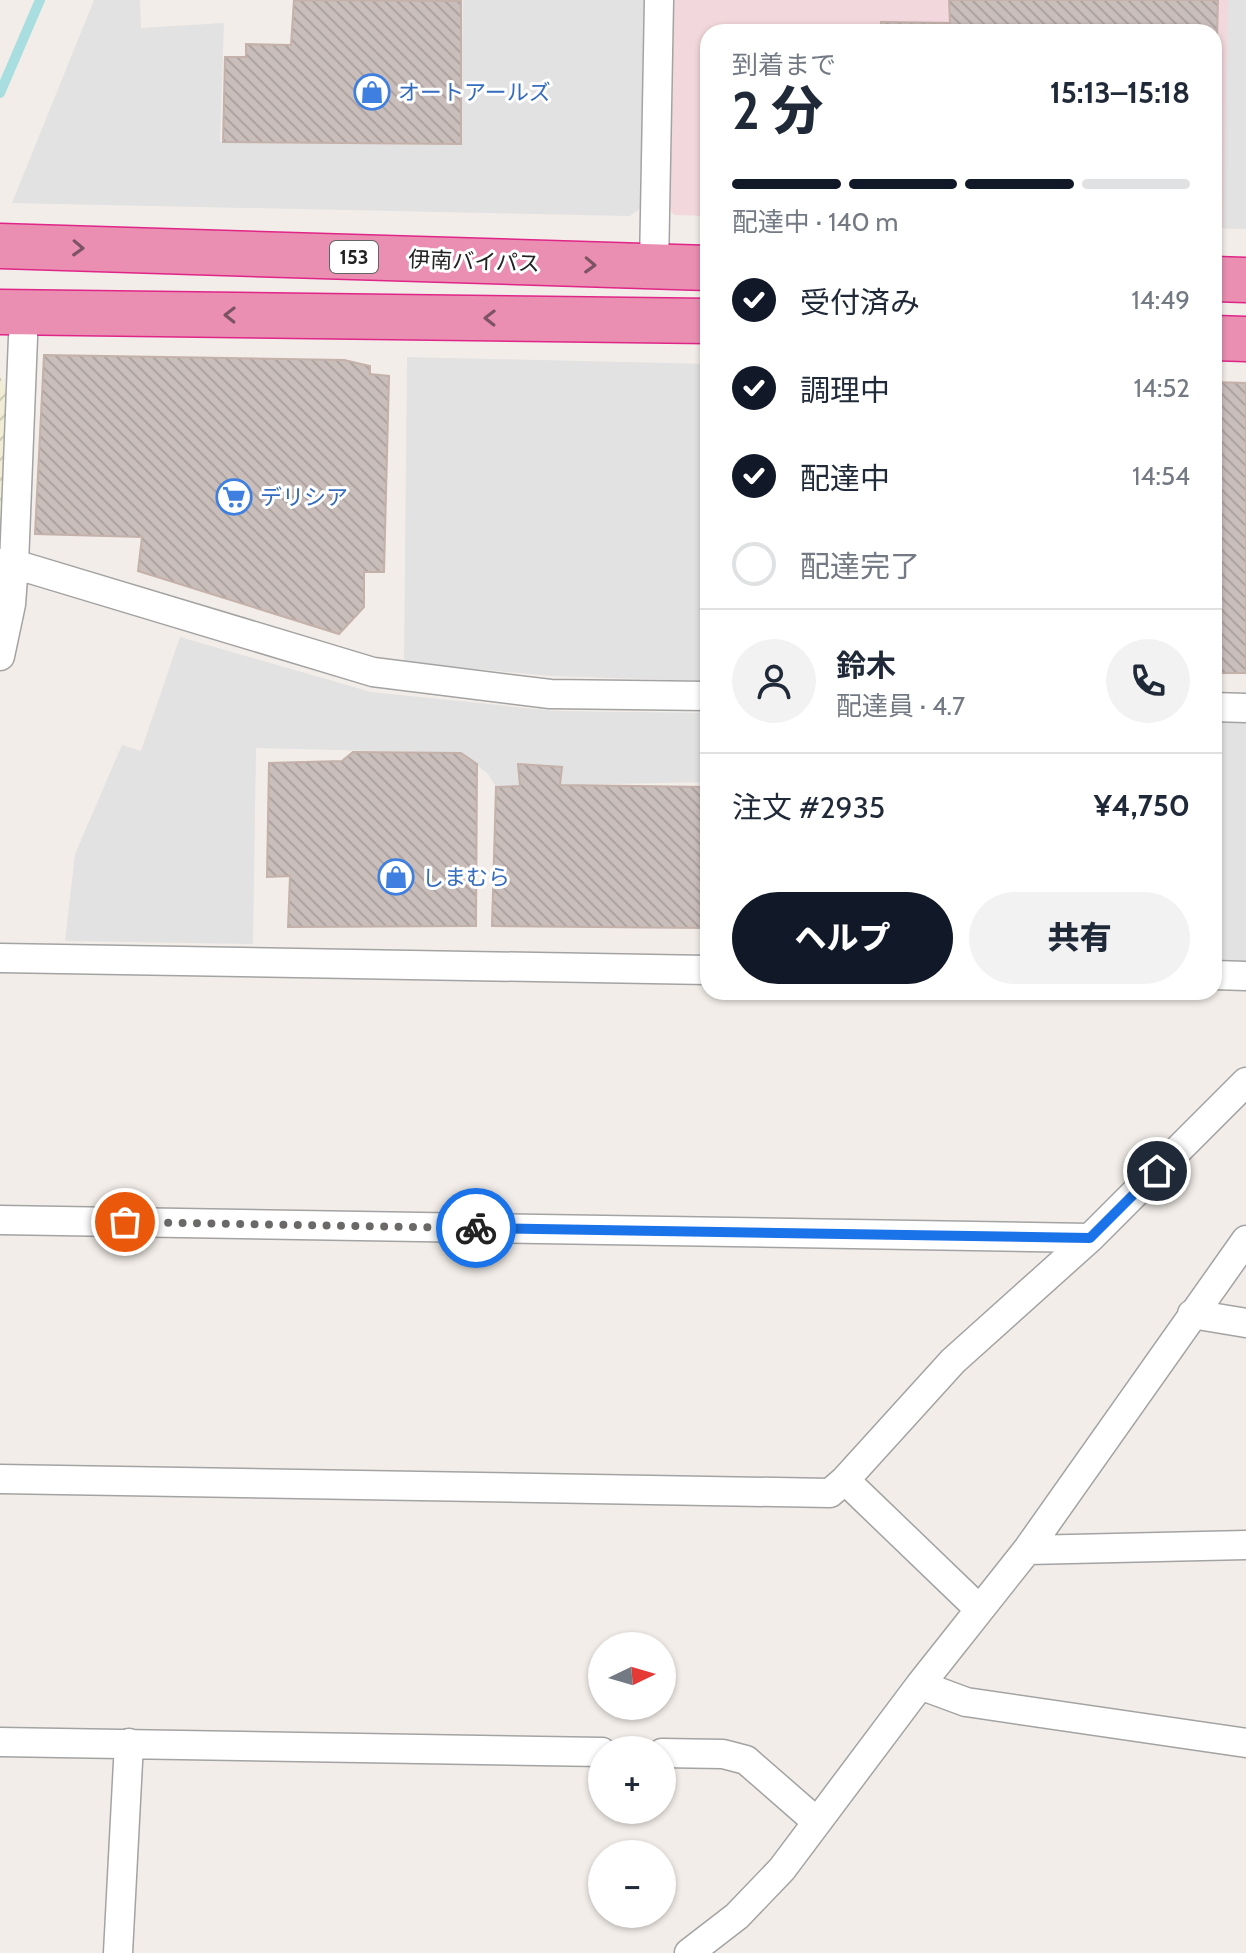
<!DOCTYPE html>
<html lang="ja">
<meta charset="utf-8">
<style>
:root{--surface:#fff;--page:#f2f2f3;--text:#1f2937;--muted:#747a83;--line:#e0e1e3;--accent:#111827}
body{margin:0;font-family:Cabin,"Noto Sans JP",sans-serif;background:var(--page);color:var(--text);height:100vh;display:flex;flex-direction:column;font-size:30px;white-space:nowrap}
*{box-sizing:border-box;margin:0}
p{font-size:26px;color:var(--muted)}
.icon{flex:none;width:44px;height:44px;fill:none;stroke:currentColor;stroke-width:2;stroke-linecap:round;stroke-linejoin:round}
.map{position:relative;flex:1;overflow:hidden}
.sheet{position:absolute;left:700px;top:24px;width:522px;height:976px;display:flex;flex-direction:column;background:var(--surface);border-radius:24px;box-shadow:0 2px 6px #0004}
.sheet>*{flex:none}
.needle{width:52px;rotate:85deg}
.controls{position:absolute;left:588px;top:1632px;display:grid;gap:16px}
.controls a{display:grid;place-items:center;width:88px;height:88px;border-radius:50%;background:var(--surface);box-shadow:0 2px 6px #0004;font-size:40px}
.pin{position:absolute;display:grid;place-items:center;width:68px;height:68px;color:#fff;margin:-34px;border:4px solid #fff;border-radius:50%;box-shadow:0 2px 8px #0007}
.courier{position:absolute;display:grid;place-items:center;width:80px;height:80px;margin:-40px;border:6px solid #1a73e8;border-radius:50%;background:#fff;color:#222;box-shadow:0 2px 10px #0007}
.headline em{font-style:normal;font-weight:800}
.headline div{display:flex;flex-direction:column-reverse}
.headline{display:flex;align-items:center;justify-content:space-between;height:136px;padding:0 32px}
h1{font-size:52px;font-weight:800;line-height:60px}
.bar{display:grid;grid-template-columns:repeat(4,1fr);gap:12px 8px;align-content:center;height:96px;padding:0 32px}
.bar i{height:10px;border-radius:6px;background:var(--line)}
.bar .current{background:var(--accent)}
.bar p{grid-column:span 4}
.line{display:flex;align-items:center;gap:20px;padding:0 32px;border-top:2px solid var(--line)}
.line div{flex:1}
.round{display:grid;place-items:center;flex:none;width:84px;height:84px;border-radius:42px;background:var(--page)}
ol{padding:0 32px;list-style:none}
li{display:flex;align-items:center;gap:24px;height:88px}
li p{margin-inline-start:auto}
li .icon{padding:8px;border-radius:50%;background:var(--accent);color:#fff;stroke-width:4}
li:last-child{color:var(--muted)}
li i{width:44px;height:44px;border:4px solid var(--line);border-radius:50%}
.cta{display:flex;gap:16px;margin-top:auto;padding:16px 32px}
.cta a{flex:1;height:92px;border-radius:48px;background:var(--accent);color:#fff;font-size:32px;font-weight:800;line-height:92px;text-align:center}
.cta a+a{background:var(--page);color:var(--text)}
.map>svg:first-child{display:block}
.commercial{fill:#f2d8dc}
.farmland{fill:url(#farmland-furrows)}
.parking{fill:#e2e2e2}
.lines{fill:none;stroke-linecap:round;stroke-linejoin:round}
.stream{stroke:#a8dee0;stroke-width:10}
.building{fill:url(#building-back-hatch);stroke:#c4b1aa;stroke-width:2}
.street-casing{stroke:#a3a3a3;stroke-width:31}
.highway-casing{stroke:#e02588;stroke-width:47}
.street{stroke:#fff;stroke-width:28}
.highway{stroke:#ea8fb1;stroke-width:44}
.oneway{stroke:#7c5362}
.done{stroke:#6b6967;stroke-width:8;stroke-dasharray:0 14.4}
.route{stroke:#1a73e8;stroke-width:10}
.labels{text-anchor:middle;stroke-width:6;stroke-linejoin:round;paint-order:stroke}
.shield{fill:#fff;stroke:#646464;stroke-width:2}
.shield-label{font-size:20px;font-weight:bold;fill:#222}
.shop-label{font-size:22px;fill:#366cbe;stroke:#fff;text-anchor:start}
.street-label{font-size:22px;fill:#222;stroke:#fff}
</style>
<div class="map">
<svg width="1246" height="1953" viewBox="0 0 1246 1953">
<defs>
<pattern id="farmland-furrows" width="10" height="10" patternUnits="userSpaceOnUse" patternTransform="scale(2)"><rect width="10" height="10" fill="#f0edd4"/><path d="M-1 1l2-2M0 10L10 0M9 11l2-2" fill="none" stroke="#cecbb6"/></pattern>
<pattern id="building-back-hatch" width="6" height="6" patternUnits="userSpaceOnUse" patternTransform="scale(2)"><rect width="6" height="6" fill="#cabebb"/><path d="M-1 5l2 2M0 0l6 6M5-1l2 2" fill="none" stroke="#ada3a0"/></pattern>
</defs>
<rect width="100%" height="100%" fill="#f2ede8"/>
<path class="commercial" d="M672,0h574v229l-32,-1v-196h-506v184l-34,-1 -5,-7z"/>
<path class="farmland" d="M0,376l6,14 -6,155z"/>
<path class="parking" d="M94,0h46l1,28 83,-5 -4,119 240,2 3,-144h183l-5,208 -11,8 -618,-13z
M1228,0h18v229l-23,-1z
M407,357l301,7v317l-158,-5 -146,-14z
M180,637l191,55 184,19 153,2v69l-148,3 2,-18 -43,-3 1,22 -24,1 -8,-13 -27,-21 -205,-5 -3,196 -188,-3 10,-87 47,-109 19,6z
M1214,717l32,1v244h-32z"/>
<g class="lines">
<path class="stream" d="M0,93l40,-93"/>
</g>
<path class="building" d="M294,0l167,1v143l-238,-2 2,-85h21v-13l45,1z
M949,0h269l-4,154v-122h-333v-10l69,1z
M44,355l300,5 26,6v8l19,2 -5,196h-20v35l-25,27 -201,-63 4,-34 -107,-3z
M1214,382l32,1v290h-32z
M353,752l108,1 16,11 -1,162 -188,1 2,-51 -23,1 2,-114 73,-2z
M518,764l44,3 -2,18 148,2 -1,141 -215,-2 4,-139 24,-1z"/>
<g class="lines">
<defs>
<path id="street" d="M654,267l5,-267
M0,563l14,1 359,108 177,22 158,2
M0,656l11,-52 3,-40 10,-252
M1214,707l32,1
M0,958l708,12
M1214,975l32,1
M0,1220l1090,18
M1192,1314l54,9
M0,1479l830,14 15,-13 134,129
M845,1480l108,-119 137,-123 156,-156
M1027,1550l219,-5
M920,1685l46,17 280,41
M0,1742l602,10
M662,1753l61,1 23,6 71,62
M118,1953l11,-210
M689,1953l48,-37 45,-47 138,-184 107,-135 219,-310"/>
<path id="highway" d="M0,246l708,22
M1214,279l32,1
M0,312l708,9
M1214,338l32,1"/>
</defs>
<use href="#street" class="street-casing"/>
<use href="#highway" class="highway-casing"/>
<use href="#street" class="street"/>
<use href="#highway" class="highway"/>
</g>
<defs><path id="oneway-chevron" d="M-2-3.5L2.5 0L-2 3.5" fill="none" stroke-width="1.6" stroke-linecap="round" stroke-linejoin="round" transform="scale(2)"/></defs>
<g class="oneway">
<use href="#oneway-chevron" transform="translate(78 248) rotate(2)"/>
<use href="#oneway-chevron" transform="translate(590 265) rotate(2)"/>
<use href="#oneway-chevron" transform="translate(230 315) rotate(-179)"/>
<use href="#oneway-chevron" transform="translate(490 318) rotate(-179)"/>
</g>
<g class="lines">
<path class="done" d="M125,1222l351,6"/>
<path class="route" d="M476,1228l614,10 67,-67"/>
</g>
<defs>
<symbol id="shop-ring" viewBox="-11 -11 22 22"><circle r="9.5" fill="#fff" stroke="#3f7fe0" stroke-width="1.5"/><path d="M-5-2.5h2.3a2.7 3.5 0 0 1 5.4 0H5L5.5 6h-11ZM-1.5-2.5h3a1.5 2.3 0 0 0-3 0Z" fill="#3f7fe0"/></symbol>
<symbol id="supermarket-ring" viewBox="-11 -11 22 22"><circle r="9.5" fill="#fff" stroke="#3f7fe0" stroke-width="1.5"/><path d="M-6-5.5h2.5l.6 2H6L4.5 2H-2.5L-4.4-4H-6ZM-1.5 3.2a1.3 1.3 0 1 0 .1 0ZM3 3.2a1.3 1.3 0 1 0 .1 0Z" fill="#3f7fe0"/></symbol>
</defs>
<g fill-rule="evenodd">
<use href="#shop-ring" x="352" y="72" width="40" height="40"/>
<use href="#supermarket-ring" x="214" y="477" width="40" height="40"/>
<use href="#shop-ring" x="376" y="857" width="40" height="40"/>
</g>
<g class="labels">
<rect class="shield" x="330" y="241" width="48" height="32" rx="6"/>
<g class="shield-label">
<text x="354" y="264">153</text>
</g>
<g class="shop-label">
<text x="398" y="100">オートアールズ</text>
<text x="260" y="505">デリシア</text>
<text x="422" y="885">しまむら</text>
</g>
<g class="street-label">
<text transform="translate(474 261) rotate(2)" y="8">伊南バイパス</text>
</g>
</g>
</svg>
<div class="controls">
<a><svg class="needle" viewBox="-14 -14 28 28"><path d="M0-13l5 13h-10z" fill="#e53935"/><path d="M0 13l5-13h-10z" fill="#747a83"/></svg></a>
<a>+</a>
<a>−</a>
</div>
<div class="pin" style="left:125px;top:1222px;background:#ea580c"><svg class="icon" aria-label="bag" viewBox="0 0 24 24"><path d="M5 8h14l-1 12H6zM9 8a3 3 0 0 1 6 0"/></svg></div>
<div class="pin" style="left:1157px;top:1171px;background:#1f2937"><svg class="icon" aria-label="home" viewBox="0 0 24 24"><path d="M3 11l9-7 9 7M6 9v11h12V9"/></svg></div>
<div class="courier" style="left:476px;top:1228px"><svg class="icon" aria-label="bike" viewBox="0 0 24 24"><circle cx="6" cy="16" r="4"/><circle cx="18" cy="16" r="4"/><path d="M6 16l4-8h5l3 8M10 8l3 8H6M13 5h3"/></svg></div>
<section class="sheet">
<div class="headline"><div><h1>2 分</h1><p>到着まで</p></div><em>15:13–15:18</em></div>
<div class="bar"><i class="current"></i><i class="current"></i><i class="current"></i><i></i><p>配達中 · 140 m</p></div>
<ol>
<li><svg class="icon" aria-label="check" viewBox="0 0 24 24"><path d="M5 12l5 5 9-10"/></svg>受付済み<p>14:49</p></li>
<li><svg class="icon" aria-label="check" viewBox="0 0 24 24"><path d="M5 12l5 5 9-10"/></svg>調理中<p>14:52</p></li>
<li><svg class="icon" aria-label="check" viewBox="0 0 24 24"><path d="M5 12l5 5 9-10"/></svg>配達中<p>14:54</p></li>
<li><i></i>配達完了</li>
</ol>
<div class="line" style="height:144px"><a class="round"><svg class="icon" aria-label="person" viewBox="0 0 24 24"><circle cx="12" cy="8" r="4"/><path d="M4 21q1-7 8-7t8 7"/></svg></a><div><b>鈴木</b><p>配達員 · 4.7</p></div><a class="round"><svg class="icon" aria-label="phone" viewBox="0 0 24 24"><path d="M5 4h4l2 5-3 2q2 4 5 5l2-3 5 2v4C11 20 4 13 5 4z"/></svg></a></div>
<div class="line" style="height:104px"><div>注文 #2935</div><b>¥4,750</b></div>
<div class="cta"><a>ヘルプ</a><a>共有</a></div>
</section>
</div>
